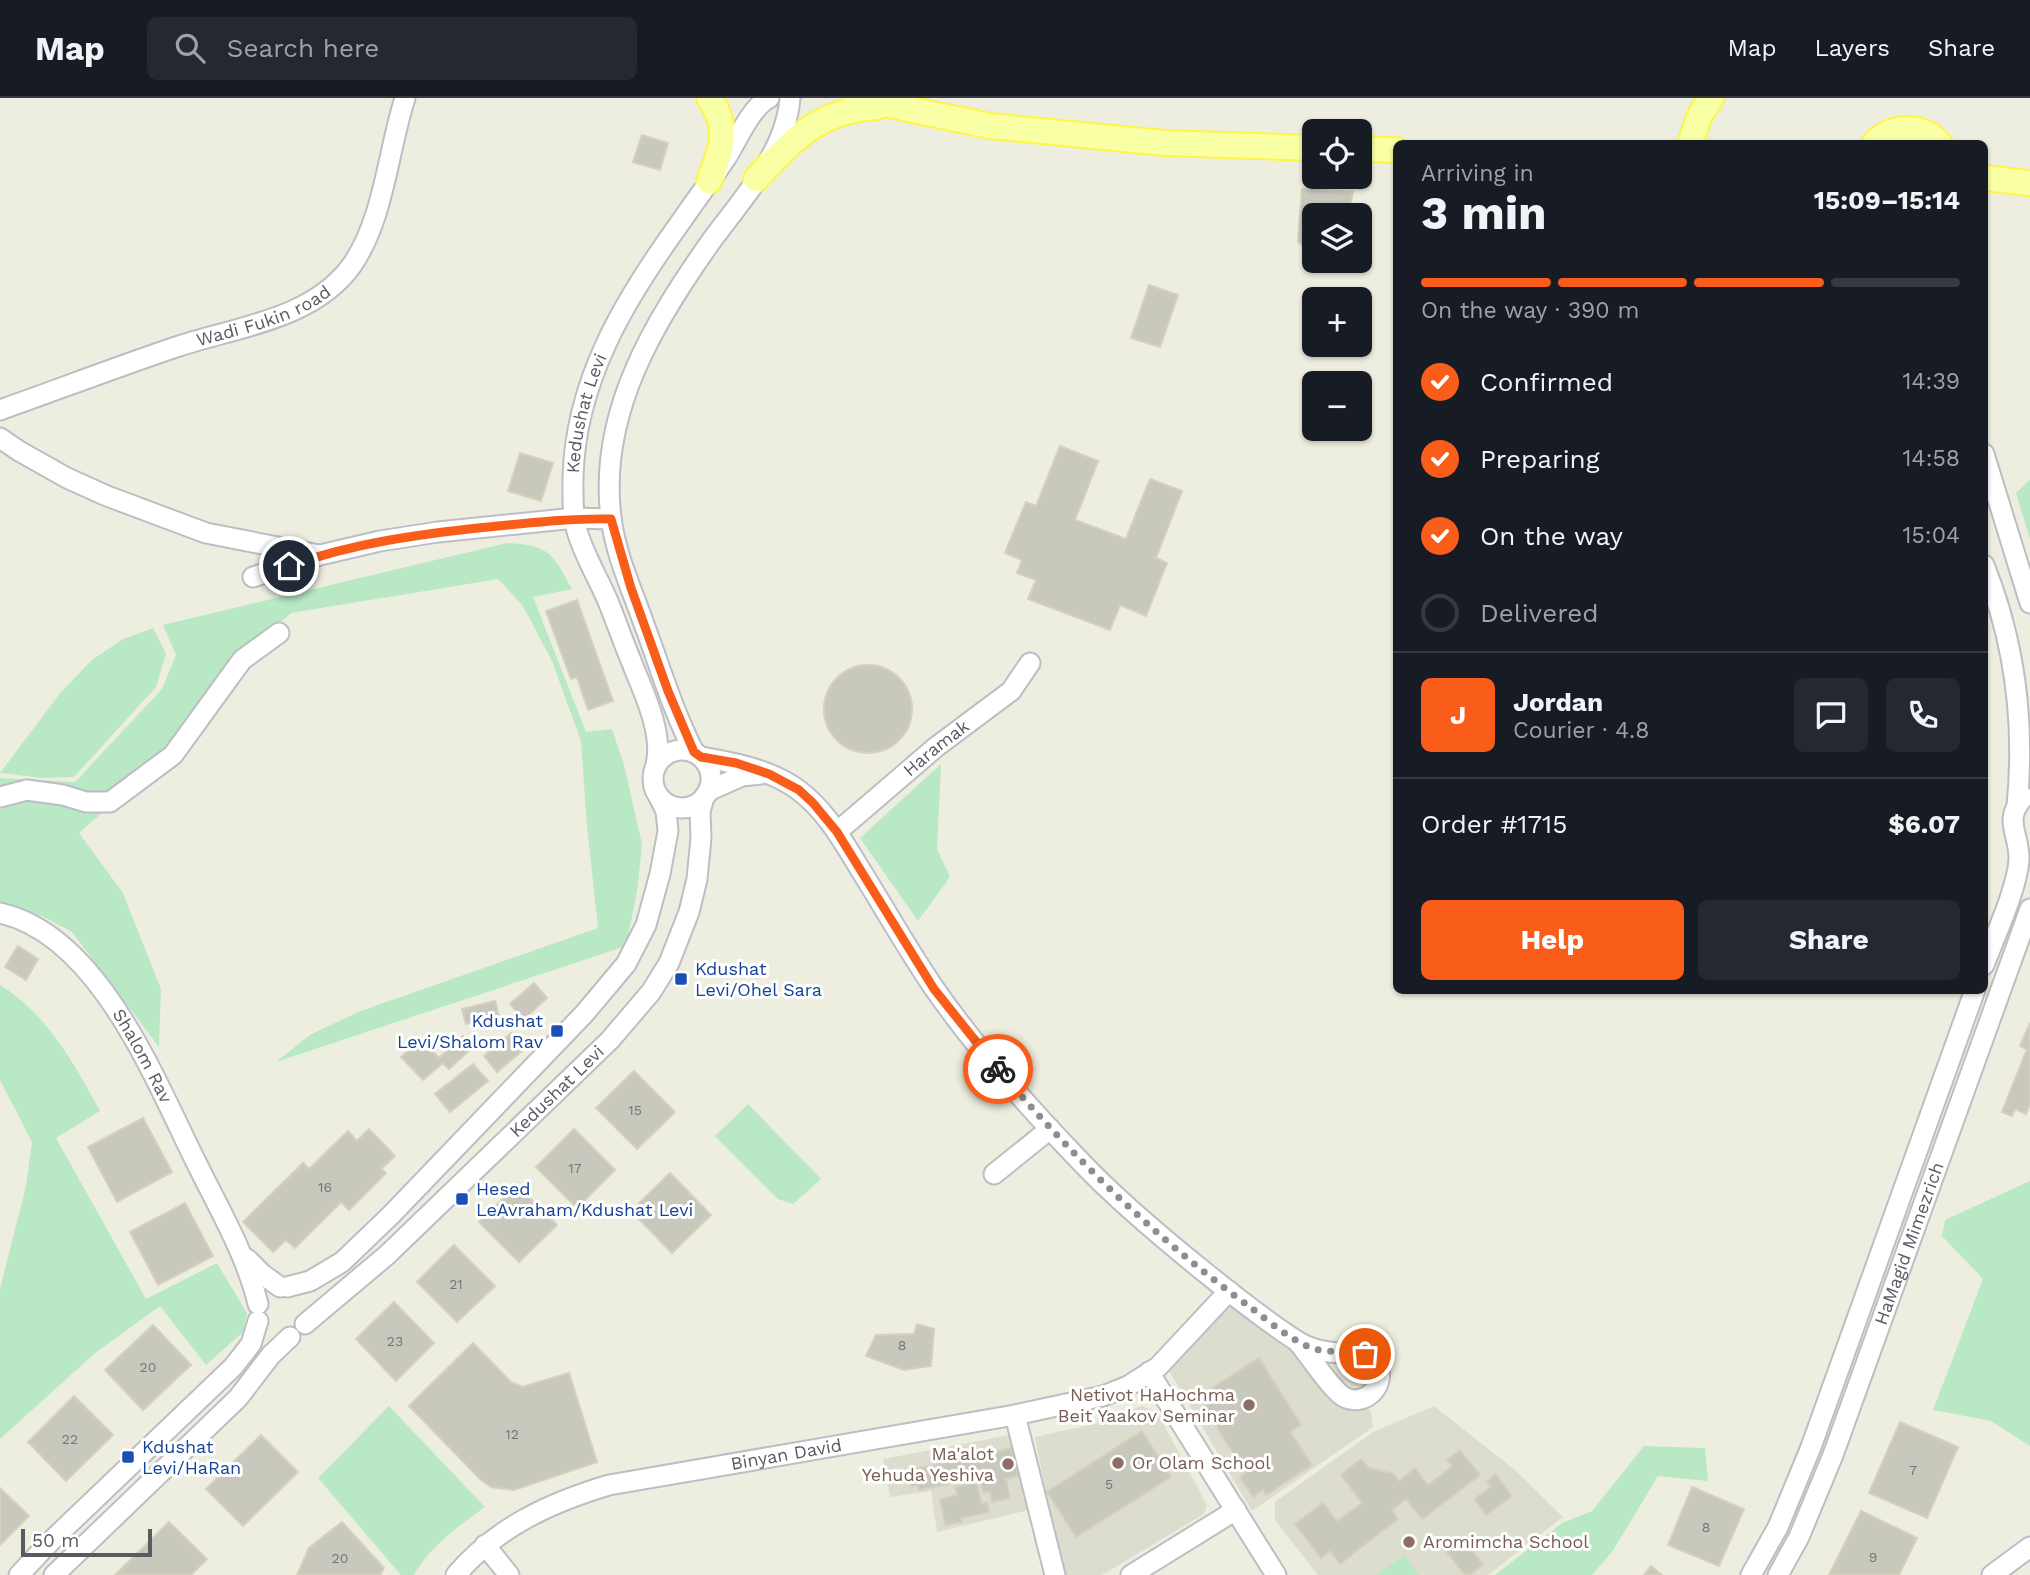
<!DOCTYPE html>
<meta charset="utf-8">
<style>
:root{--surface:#171b24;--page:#242831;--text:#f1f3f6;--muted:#9ea1a6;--line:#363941;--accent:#fa5d1a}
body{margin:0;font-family:"Work Sans",sans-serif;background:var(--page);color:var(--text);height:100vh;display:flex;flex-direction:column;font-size:26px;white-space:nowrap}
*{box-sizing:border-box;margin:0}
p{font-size:23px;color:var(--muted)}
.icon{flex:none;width:38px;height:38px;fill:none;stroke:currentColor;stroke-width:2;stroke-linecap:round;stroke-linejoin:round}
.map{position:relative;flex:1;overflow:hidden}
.sheet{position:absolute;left:1393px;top:42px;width:595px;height:854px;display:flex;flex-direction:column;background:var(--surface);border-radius:10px;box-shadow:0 2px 5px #0004}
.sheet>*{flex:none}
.controls{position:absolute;left:1302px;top:21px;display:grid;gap:14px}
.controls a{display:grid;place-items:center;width:70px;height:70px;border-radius:10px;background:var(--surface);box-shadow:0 2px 5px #0004;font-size:35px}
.scale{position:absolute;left:21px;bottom:18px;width:131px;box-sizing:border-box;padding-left:7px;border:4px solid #595b63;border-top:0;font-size:19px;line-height:24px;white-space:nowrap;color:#595b63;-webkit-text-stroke:5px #fff;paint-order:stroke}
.pin{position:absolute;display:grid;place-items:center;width:60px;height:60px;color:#fff;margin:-30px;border:4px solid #fff;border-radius:50%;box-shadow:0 2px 7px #0007}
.courier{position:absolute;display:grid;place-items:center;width:70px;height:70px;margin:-35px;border:5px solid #fa5d1a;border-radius:50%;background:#fff;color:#222;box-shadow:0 2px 9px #0007}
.summary em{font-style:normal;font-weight:700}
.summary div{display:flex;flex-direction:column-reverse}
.summary{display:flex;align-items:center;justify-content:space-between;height:119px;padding:0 28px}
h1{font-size:46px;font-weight:700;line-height:52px}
.bar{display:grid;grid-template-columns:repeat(4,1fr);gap:10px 7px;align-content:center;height:84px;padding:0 28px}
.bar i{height:9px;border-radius:5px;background:var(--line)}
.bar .active{background:var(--accent)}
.bar p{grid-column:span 4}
.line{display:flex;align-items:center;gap:18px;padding:0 28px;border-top:2px solid var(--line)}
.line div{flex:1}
.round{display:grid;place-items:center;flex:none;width:74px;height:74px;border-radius:10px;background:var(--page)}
ol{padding:0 28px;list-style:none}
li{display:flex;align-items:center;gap:21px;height:77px}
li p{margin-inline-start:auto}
li .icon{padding:7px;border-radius:50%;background:var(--accent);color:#fff;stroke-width:4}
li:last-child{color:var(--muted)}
li i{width:38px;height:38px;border:4px solid var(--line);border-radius:50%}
.primary-button{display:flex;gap:14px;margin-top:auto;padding:14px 28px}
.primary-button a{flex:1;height:80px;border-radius:10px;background:var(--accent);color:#fff;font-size:28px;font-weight:700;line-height:80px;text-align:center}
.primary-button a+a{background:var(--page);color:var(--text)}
header{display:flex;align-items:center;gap:42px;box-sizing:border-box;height:98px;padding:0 35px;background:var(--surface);border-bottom:2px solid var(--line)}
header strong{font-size:33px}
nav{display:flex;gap:38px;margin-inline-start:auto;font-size:24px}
.search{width:490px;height:63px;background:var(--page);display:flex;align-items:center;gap:18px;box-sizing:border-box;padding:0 24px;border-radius:10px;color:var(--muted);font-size:26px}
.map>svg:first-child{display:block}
.education{fill:#ddddcf}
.green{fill:#b9e8c4}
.building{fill:#c9c8bd;stroke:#d3d1be;stroke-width:2}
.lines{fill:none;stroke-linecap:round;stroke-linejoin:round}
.minor-casing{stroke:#bdbec5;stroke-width:23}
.major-casing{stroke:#fff548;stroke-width:28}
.minor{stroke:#fff;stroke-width:19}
.major{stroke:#f9ffa4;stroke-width:24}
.done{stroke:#8d8e8f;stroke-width:7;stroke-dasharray:0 12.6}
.route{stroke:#fa5d1a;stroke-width:9}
.transit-dot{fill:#1a4fb4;stroke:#fff;stroke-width:2.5}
.education-dot{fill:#8d6e63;stroke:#fff;stroke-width:2.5}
.labels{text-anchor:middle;stroke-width:6;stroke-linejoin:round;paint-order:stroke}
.number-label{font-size:14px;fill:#75767a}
.street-label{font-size:18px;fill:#595b63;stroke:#fff}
.transit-label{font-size:18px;fill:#164399;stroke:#fff;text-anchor:start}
.education-label{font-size:18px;fill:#785e54;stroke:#fff;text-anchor:end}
</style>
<header>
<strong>Map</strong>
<div class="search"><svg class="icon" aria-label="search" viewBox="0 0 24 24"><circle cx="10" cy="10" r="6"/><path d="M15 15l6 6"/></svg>Search here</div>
<nav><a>Map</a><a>Layers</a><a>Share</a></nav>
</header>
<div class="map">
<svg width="2030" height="1477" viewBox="0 0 2030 1477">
<rect width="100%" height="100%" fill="#eeeee0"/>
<path class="education" d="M1231,1207l140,106 2,16 -121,84 -84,-142z
M1141,1308l16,6 50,93 -3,9 -102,61h-40l-27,-138 63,-14z
M1434,1308l81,64 48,47 -75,58h-170l-43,-55v-18l98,-70z
M1010,1337l14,59 5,16 -92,22 -6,-41 -41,6 -7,-38z"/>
<path class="green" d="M2030,381v60l-14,-46z
M507,445c43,3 45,9 65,46l-39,8 53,135 26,-3 12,36 18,79 -5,48 -11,54 -350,116 34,-27 48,-23 240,-84 -11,-101 -6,-86 -29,-80 -29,-55 -25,-27 -207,34 -73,65 -13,30 -69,75 -57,50 44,60 38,96 -2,58 -87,-115 -30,-16 -42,-4v-134l75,4 87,-93 14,-34 -13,-30z
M153,530l13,26 -10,33 -82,90 -31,1 -43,-5 61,-81 31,-32 31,-21z
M941,666l-4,85 13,28 -32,44 -58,-83z
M0,887c47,29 74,78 100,126l-44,27 90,161 71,-36 30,50 -4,19 -37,33 -46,-59 -66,48 -94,85v-150l26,-103 6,-44 -32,-62z
M748,1006l73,75 -28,25 -15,-5 -63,-63z
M2030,1083v265l-39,-25 -58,-11 50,-131 -41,-43 3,-16z
M389,1308l96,101c-26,19 -55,39 -71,68h-13l-83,-97z
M1644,1348l61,2 3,33 -50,-5 -46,76 -20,23h-97l67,-52 30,-12z
M1404,1457l15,20h-42z"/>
<path class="building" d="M642,37l26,8 -8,27 -27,-8z
M1302,91l51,3 -5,23h-34v39l-16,-12z
M1149,187l29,10 -18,52 -29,-9z
M1060,348l38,15 -23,59 51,19 24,-60 32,12 -26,67 11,5 -21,53 -26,-11 -10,25 -82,-31 8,-19 -19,-7 5,-13 -17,-7 21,-51 10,4z
M520,355l33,10 -12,38 -33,-10z
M577,502l36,101 -25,9 -11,-33 -6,2 -25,-68z
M824 611a44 44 0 1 1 88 0a44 44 0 1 1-88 0Z
M18,848l20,13 -12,21 -21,-13z
M534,885l13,15 -23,21 -14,-15z
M495,903l4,15 -33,8 -4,-15z
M2030,925v81l-4,10 -11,-5 -3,7 -10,-4 25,-63 -7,-3z
M511,935l13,16 -27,23 -13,-16z
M463,938l10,11 -24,22 -6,-6 -20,17 -22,-23 20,-18 18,19z
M473,966l15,17 -38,31 -15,-18z
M634,973l41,41 -38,37 -41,-41z
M143,1020l29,54 -55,30 -29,-55z
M369,1031l26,27 -14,13 5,4 -37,37 -8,-8 -46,46 -9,-8 -13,12 -30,-30 60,-59 6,6 39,-38 9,10z
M574,1031l41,41 -38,38 -41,-41z
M670,1075l41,42 -39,38 -41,-42z
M517,1087l40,40 -38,37 -40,-40z
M185,1105l28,53 -55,29 -28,-53z
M454,1147l41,41 -38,36 -40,-40z
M394,1204l40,41 -38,38 -40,-42z
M917,1226l17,5 -3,37 -27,4 -38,-14 10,-21 38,-1z
M153,1227l38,40 -48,45 -38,-40z
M473,1245l38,39 11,5 47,-14 28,89 -83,28 -23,-3 -11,-8 -71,-73z
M1259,1260l42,67 -11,7 22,33 -46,30 -3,-5 -10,7 -13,-20 6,-4 -42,-66 9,-5 -7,-10z
M74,1298l39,39 -47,46 -38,-39z
M1900,1324l58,25 -31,71 -58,-25z
M1142,1333l29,46 -95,60 -29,-45z
M261,1337l37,37 -55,54 -37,-37z
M1012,1350l6,28 -12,3 4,19 -18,4 -2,-11 -7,2 -5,-23 -31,7 1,7 -29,6 -1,-5 -7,1 -4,-15z
M1460,1352l20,25 -58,44 -16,-20 -14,11 6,9 -58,45 -10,-13 -9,7 -26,-34 28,-21 14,18 25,-18 -21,-28 20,-16 8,9 25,6 5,7 16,-13 13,17 24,-19 -5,-6z
M1496,1376l16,22 -26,19 -12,-16 17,-12 -4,-5z
M977,1384l4,22 6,-1 2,9 -28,6 1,4 -17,3 -5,-26 17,-4 -2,-8z
M1692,1389l52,22 -25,57 -51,-21z
M0,1390l29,28 -29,29z
M1861,1413l56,27 -18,37h-70z
M169,1424l38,37 -16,16h-76z
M342,1424l42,46 -4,7h-83l12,-27z
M1461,1439l22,27 -13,11h-5l-20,-25z
M1651,1468l11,9h-18z"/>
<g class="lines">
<defs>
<g id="minor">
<path id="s1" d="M0,312c59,-21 117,-43 176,-63 59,-20 137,-27 176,-82 32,-46 36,-114 53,-167"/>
<path d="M0,340l19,13 48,27 40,18 99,37 113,22"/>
<path d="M1984,356l46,149"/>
<path d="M1984,467c31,77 41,159 33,241"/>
<path d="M253,479l67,-22 60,-14 58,-9 137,-14 36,1"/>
<circle cx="682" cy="681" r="29"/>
<path d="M694,654c-21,-41 -34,-85 -50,-128 -12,-34 -29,-71 -33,-107 -13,-104 43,-195 101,-277 31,-42 74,-88 78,-142"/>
<path d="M701,659c33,6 68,12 96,32 28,20 46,52 63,80 25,40 48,81 74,119 43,62 95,120 147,174 37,39 79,74 121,108 30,24 62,50 95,71 12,8 26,11 41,12 14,1 30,-4 39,11 10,21 -11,42 -31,34 -13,-5 -38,-45 -49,-57"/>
<path id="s2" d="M656,667c8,-34 -14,-75 -26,-107 -8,-19 -15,-40 -23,-59 -10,-23 -23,-44 -30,-68 -5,-17 -4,-36 -4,-53 2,-97 52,-179 107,-255 15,-22 31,-43 46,-65 11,-17 25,-51 43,-60"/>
<path d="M708,693l34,-15 19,-2"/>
<path d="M0,699l27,-7 36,5 23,7h24l63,-47 69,-95 37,-27"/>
<path id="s3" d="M837,734l99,-85 75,-56 19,-28"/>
<path id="s4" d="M0,815c99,22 155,167 196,249 23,47 50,92 62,142"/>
<path d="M1984,867c11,-29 33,-76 35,-105 1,-26 -17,-40 5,-63"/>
<path d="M994,1076l56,-45"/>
<path d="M247,1161l15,15 18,13"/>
<path d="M287,1189l23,-6 32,-19 49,-47 193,-201 42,-50 20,-39 14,-51 8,-43 -2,-20 -7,-14"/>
<path id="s5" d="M305,1226l82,-69 223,-215 41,-48 18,-29 20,-51 8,-33 4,-41 -1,-26 4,-15"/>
<path d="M1149,1274l127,203"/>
<path d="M1015,1317l40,160"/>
<path d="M485,1447l24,30"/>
<path d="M19,1477l30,-32 184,-176 18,-23 7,-23"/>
<path d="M54,1477l184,-177 33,-43 19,-18"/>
<path id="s6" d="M456,1477c41,-48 93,-72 153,-90l406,-70 88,-19 25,-10 30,-19 71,-76"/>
<path d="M1131,1477l105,-65"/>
<path d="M1751,1477l27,-48 33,-80 164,-457"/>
<path id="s7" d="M1778,1477l21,-38 34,-82 197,-546"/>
<path d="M1992,1477l38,-28"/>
</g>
<path id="major" d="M709,0c22,30 12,52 0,83
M855,0l135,28 174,17 150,5
M1690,46l10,-29 11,-17
M1874,46c18,-20 48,-20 66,0
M1360,51l36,1
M1984,80l46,5
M756,81c38,-40 63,-69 121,-72"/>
</defs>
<use href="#minor" class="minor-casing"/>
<use href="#major" class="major-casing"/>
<use href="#minor" class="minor"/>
<use href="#major" class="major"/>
</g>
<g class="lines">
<path class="done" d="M998,971c74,87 155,167 248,235 19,14 39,32 61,42 19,9 38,3 58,8"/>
<path class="route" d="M289,468c64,-23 131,-32 199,-39 41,-4 82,-9 123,-8l20,69 37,103 26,61 7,5 35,6 33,11 30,16 14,13 24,29 97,157 64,80"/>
</g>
<g class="transit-dot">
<rect x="674" y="874" width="14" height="14" rx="3.5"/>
<rect x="550" y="926" width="14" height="14" rx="3.5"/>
<rect x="455" y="1094" width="14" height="14" rx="3.5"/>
<rect x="121" y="1352" width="14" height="14" rx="3.5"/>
</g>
<g class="education-dot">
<circle cx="1249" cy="1307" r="7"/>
<circle cx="1118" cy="1365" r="7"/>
<circle cx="1008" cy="1366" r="7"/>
<circle cx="1409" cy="1444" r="7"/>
</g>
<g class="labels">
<g class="number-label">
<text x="635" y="1017">15</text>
<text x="575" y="1075">17</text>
<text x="325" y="1094">16</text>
<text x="456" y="1191">21</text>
<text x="395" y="1248">23</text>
<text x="902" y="1252">8</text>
<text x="148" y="1274">20</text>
<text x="512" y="1341">12</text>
<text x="70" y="1346">22</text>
<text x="1913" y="1377">7</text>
<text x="1109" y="1391">5</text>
<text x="1706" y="1434">8</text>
<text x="1873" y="1464">9</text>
<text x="340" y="1465">20</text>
</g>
<g class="street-label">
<text dy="6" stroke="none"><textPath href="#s1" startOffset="280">Wadi Fukin road</textPath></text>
<text dy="6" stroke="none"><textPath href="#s2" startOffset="369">Kedushat Levi</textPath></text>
<text dy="6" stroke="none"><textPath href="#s3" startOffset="130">Haramak</textPath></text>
<text dy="6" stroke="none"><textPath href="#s4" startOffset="208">Shalom Rav</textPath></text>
<text dy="6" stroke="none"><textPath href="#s5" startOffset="343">Kedushat Levi</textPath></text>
<text dy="6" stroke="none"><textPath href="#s7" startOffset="357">HaMagid Mimezrich</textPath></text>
<text dy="6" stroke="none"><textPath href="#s6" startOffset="360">Binyan David</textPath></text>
</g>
<g class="transit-label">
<text x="695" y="877">Kdushat<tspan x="695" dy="21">Levi/Ohel Sara</tspan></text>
<text x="543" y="929" text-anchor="end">Kdushat<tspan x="543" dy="21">Levi/Shalom Rav</tspan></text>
<text x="476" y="1097">Hesed<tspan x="476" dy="21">LeAvraham/Kdushat Levi</tspan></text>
<text x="142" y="1355">Kdushat<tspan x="142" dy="21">Levi/HaRan</tspan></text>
</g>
<g class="education-label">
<text x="1235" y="1303">Netivot HaHochma<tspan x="1235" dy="21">Beit Yaakov Seminar</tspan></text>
<text x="994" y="1362">Ma'alot<tspan x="994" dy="21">Yehuda Yeshiva</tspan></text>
<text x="1132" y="1371" text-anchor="start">Or Olam School</text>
<text x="1423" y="1450" text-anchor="start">Aromimcha School</text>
</g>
</g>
</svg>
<div class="controls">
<a><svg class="icon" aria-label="locate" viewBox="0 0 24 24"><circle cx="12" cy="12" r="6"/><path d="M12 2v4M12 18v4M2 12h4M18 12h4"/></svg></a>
<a><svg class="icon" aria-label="layers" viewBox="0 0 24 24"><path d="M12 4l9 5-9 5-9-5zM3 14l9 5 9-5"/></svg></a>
<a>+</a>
<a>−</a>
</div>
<div class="scale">50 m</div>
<div class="pin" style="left:1365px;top:1256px;background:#ea580c"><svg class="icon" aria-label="bag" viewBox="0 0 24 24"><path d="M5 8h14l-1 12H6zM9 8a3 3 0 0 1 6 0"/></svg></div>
<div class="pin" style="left:289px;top:468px;background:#1f2937"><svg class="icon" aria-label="home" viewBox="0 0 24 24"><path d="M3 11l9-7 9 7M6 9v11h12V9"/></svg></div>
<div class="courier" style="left:998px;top:971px"><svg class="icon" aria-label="bike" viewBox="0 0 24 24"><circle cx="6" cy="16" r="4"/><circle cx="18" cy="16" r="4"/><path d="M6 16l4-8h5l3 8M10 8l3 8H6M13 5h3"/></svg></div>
<section class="sheet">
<div class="summary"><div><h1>3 min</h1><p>Arriving in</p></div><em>15:09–15:14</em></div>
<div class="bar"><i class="active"></i><i class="active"></i><i class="active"></i><i></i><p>On the way · 390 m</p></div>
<ol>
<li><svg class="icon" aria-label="check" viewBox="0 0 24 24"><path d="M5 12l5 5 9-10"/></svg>Confirmed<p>14:39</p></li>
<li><svg class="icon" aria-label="check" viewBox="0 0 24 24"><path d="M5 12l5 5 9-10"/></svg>Preparing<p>14:58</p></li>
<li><svg class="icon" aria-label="check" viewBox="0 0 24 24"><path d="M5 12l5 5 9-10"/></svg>On the way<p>15:04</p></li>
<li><i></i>Delivered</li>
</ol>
<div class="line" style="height:126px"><b class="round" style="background:var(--accent);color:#fff">J</b><div><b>Jordan</b><p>Courier · 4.8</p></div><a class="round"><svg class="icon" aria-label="chat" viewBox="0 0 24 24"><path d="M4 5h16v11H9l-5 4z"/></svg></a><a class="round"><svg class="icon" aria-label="phone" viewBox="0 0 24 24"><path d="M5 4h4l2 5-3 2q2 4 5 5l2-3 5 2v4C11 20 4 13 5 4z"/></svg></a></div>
<div class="line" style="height:91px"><div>Order #1715</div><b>$6.07</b></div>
<div class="primary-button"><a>Help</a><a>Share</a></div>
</section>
</div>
